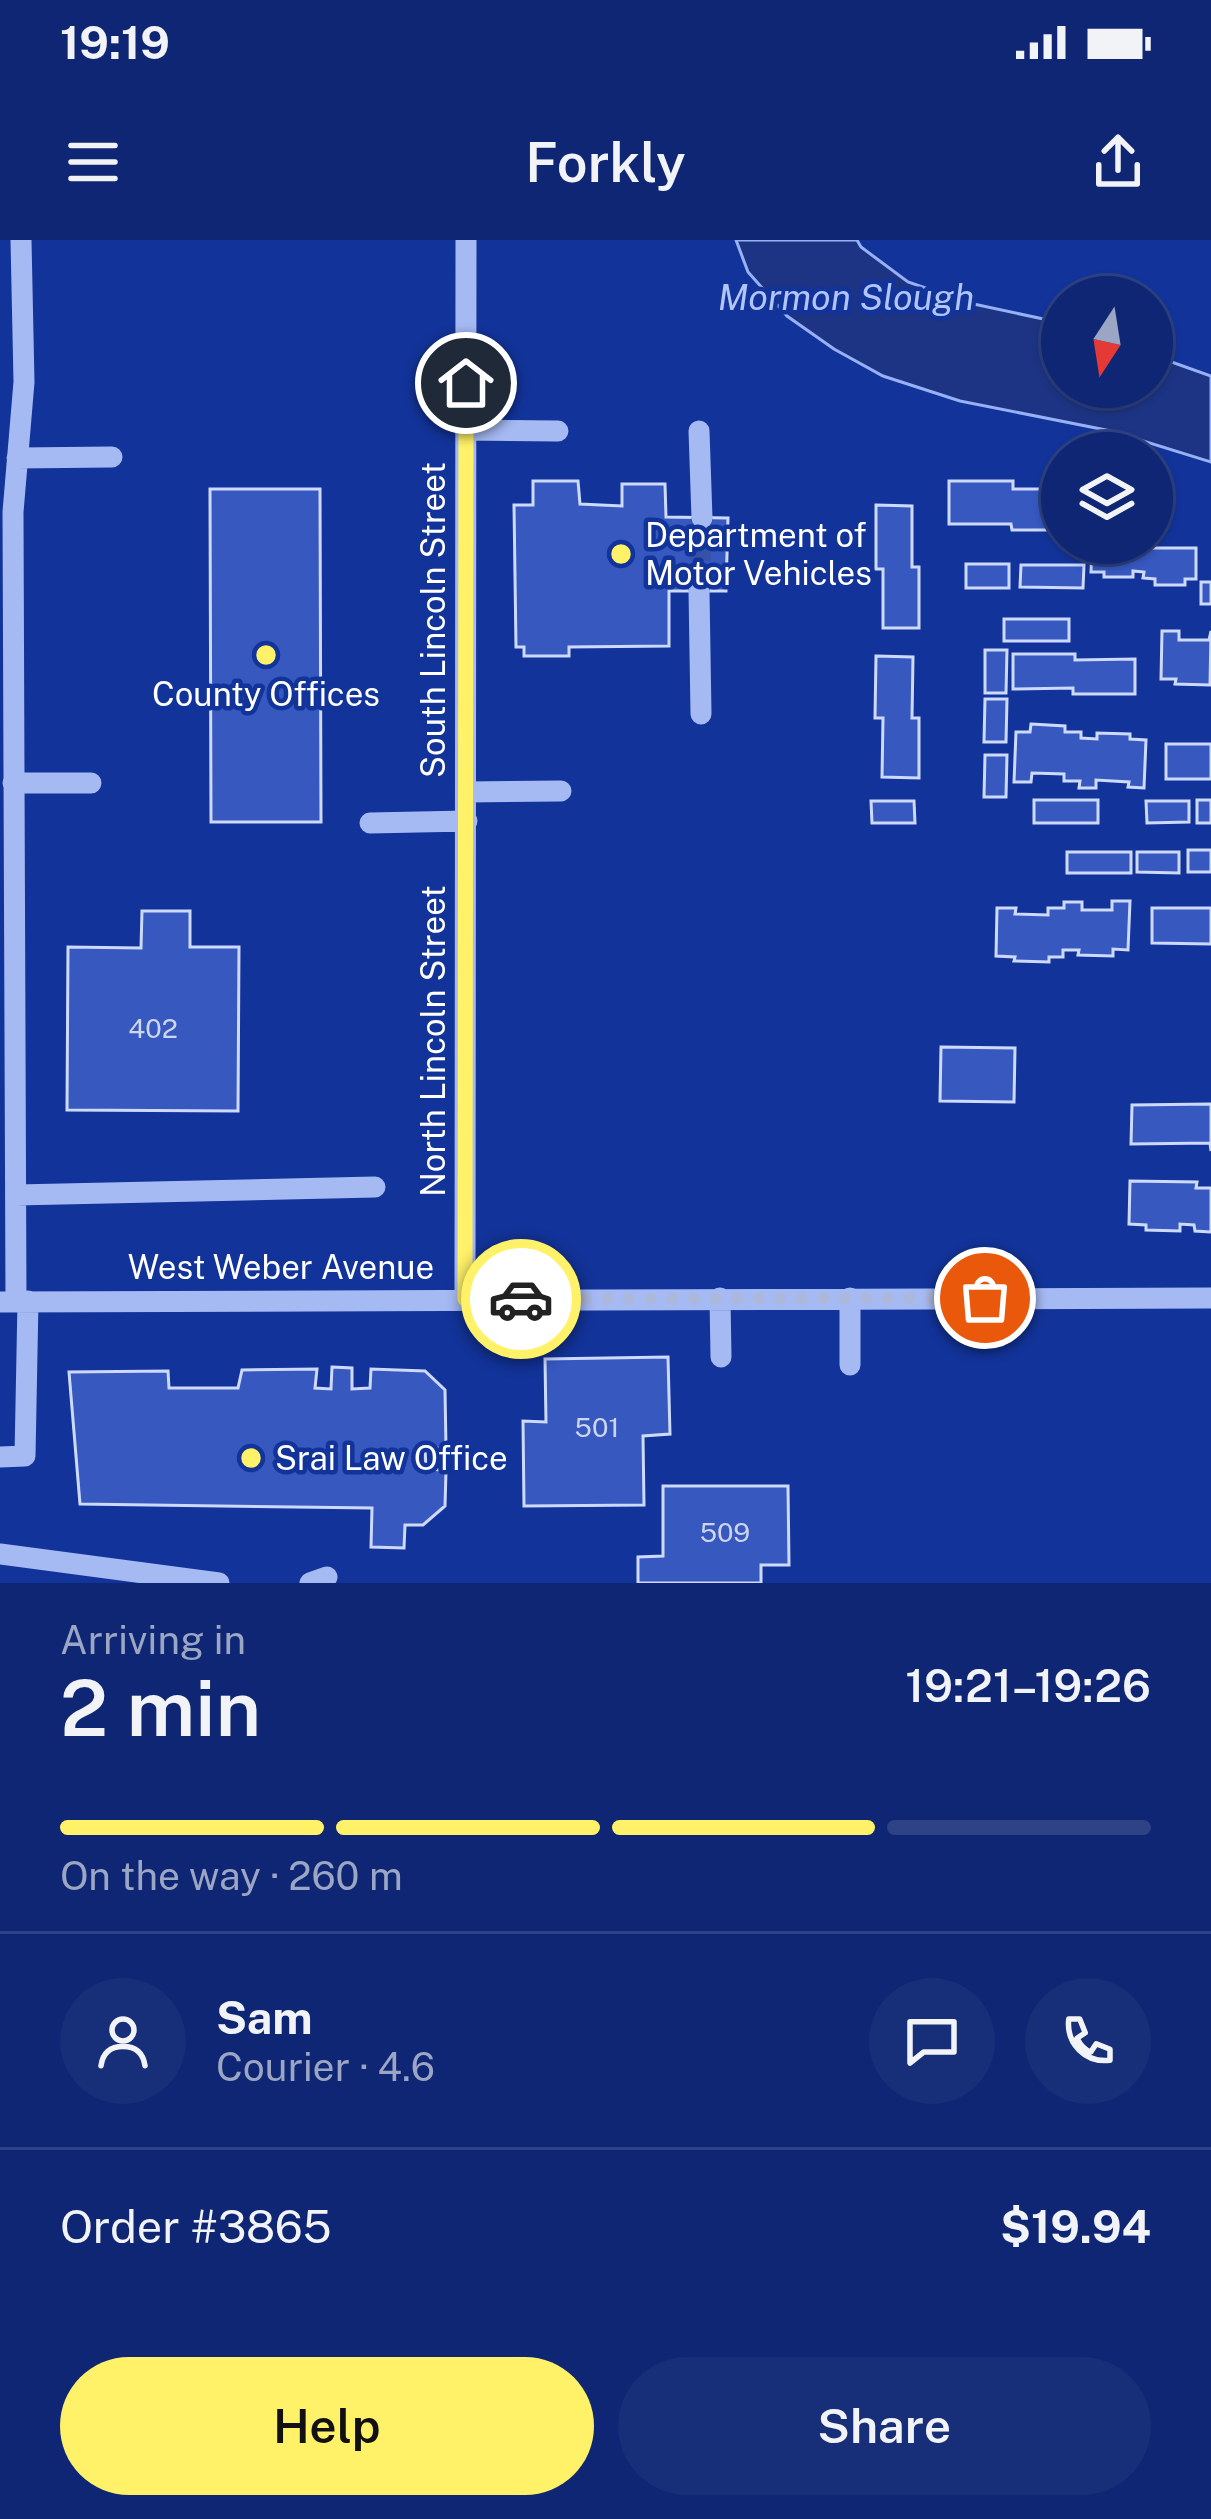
<!DOCTYPE html>
<meta charset="utf-8">
<style>
:root{--surface:#0e2673;--page:#172e78;--text:#f1f3f6;--muted:#9ba5c4;--line:#2e4385;--accent:#fff168}
body{margin:0;font-family:"Public Sans",sans-serif;background:var(--page);color:var(--text);height:100vh;display:flex;flex-direction:column;font-size:45px;white-space:nowrap}
*{box-sizing:border-box;margin:0}
p{font-size:39px;color:var(--muted)}
.icon{flex:none;width:66px;height:66px;fill:none;stroke:currentColor;stroke-width:2;stroke-linecap:round;stroke-linejoin:round}
.map{position:relative;height:1343px;overflow:hidden}
.sheet{display:flex;flex-direction:column;background:var(--surface);flex:1}
.sheet>*{flex:none}
.needle{width:78px;rotate:192deg}
.tools{position:absolute;left:1041px;top:36px;display:grid;gap:24px}
.tools a{display:grid;place-items:center;width:132px;height:132px;border-radius:50%;background:var(--surface);box-shadow:0 3px 9px #0004,0 0 0 3px var(--line);font-size:60px}
.pin{position:absolute;display:grid;place-items:center;width:102px;height:102px;color:#fff;margin:-51px;border:6px solid #fff;border-radius:50%;box-shadow:0 3px 12px #0007}
.courier{position:absolute;display:grid;place-items:center;width:120px;height:120px;margin:-60px;border:9px solid #fff168;border-radius:50%;background:#fff;color:#222;box-shadow:0 3px 15px #0007}
.head em{font-style:normal;font-weight:600}
.head div{display:flex;flex-direction:column-reverse}
.head{display:flex;align-items:center;justify-content:space-between;height:204px;padding:0 60px}
h1{font-size:78px;font-weight:600;line-height:90px}
.bar{display:grid;grid-template-columns:repeat(4,1fr);gap:18px 12px;align-content:center;height:144px;padding:0 60px}
.bar i{height:15px;border-radius:9px;background:var(--line)}
.bar .current{background:var(--accent)}
.bar p{grid-column:span 4}
.line{display:flex;align-items:center;gap:30px;padding:0 60px;border-top:3px solid var(--line)}
.line div{flex:1}
.round{display:grid;place-items:center;flex:none;width:126px;height:126px;border-radius:63px;background:var(--page)}
.button{display:flex;gap:24px;margin-top:auto;padding:24px 60px}
.button a{flex:1;height:138px;border-radius:72px;background:var(--accent);color:#111;font-size:48px;font-weight:600;line-height:138px;text-align:center}
.button a+a{background:var(--page);color:var(--text)}
.status{display:flex;justify-content:space-between;align-items:center;height:84px;padding:0 60px;background:var(--surface);direction:ltr}
.status svg{height:33px;fill:currentColor}
header{display:flex;justify-content:space-between;align-items:center;height:156px;padding:0 60px;background:var(--surface);font-size:54px;font-weight:600}
.map>svg:first-child{display:block}
.water{fill:#1c3483;stroke:#97b1f7;stroke-width:3}
.building{fill:#3658bf;stroke:#cddafd;stroke-width:3}
.lines{fill:none;stroke-linecap:round;stroke-linejoin:round}
.minor-tunnel{stroke:#3652a8;stroke-width:21;stroke-dasharray:21 10;stroke-linecap:butt}
.minor{stroke:#a5b9f3;stroke-width:21}
.done{stroke:#acb8db;stroke-width:12;stroke-dasharray:0 21.6}
.route{stroke:#fff168;stroke-width:15}
.poi-dot{fill:#fff168;stroke:#123399;stroke-width:4.5}
.labels{text-anchor:middle;stroke-width:9;stroke-linejoin:round;paint-order:stroke}
.number-label{font-size:27px;fill:#cdd5ef}
.poi-label{font-size:33px;fill:#fff;stroke:#123399;text-anchor:start}
.street-label{font-size:33px;fill:#fff;stroke:#123399}
.water-label{font-size:36px;font-style:italic;fill:#b2c5fa;stroke:#123399}
</style>
<div class="status"><b>19:19</b><svg viewBox="0 0 49 12"><path d="M0 12V9h3v3zM5 12V6h3v6zM10 12V3h3v9zM15 12V0h3v12zM26 1h20v11H26zM47 4h2v5h-2z"/></svg></div>
<header><svg class="icon" aria-label="menu" viewBox="0 0 24 24"><path d="M4 6h16M4 12h16M4 18h16"/></svg>Forkly<svg class="icon" aria-label="share" viewBox="0 0 24 24"><path d="M12 15V3M7 8l5-5 5 5M5 13v7h14v-7"/></svg></header>
<div class="map">
<svg width="1211" height="1343" viewBox="0 0 1211 1343">
<rect width="100%" height="100%" fill="#123399"/>
<path class="water" d="M736,0h121l4,7 47,35 61,21 93,20v64h90v-32l59,21v86l-100,-31 -151,-30 -77,-25 -49,-27 -47,-33 -39,-44z"/>
<path class="building" d="M533,241h45l2,23 42,2v-22h43l1,33 62,1 -2,73h-57v55l-100,1v9h-45v-9h-8l-2,-142h19z
M949,241h64v8h49v41h-50l-1,-6h-62z
M210,249h110l1,333h-110z
M876,265l36,1v61h7v61h-36v-59h-7z
M1092,303h57v5h47v31h-11v6h-30v-6l-12,-1 1,-6 -11,-1v6h-29v-5h-13z
M966,324h43v24h-43z
M1021,325h63l-1,23 -63,-1z
M1201,342h10v22h-10z
M1004,379h65v22h-65z
M1162,391h17v9h30l2,-9 -1,54 -35,-1 1,-5h-15z
M985,410h22l-1,43h-21z
M1013,414h62v6l60,-1v35h-62v-6l-60,1z
M876,416l37,1 -1,61h7v60l-37,-1 1,-59h-8z
M985,459h22l-1,43h-22z
M1031,484l34,2v6h16v6l16,1v-6l33,1v5l16,1 -2,48 -16,-1 1,-5 -33,-2v8h-17l1,-7h-16v-7l-32,-1 -1,9h-17l2,-50h14z
M1166,504h45v35h-45z
M985,515h22l-1,42h-22z
M1034,560h64v23h-64z
M1197,560h14v23h-14z
M871,561h43l1,22h-43z
M1146,561h43v21l-42,1z
M1188,610h23v22h-23z
M1067,612h64v21h-64z
M1137,612h42v21l-42,-1z
M1112,661h18l-2,49 -15,-1v7l-35,-1 1,-5h-16v7h-14v5l-35,-1 1,-4 -19,-1 1,-48h19l-1,6 33,1v-7h16v-6h18v8h30z
M1152,668h59v36l-59,-1z
M142,671h48v36h49l-1,164 -171,-1 1,-163 73,1z
M941,807l74,1 -1,54 -74,-1z
M1211,864v47l-1,-8 -79,1 1,-39z
M1130,941l67,1 -1,6h15v44l-16,-1 -1,-6 -14,-1v7l-34,-1v-5l-17,-1z
M668,1117l2,77 -27,2 1,69 -120,1 -1,-85 23,1 -1,-63z
M332,1127l20,1v21l18,-1 1,-19 54,2 20,19 1,58h-21l1,20 20,3 -1,35 -22,19h-18l-1,23 -33,-1 1,-39 -292,-4 -11,-132 99,-1 1,17h69l4,-18 75,-1 -2,19 16,1z
M663,1246h125l1,79h-28v18h-123v-26l25,-1z"/>
<g class="lines">
<path class="minor-tunnel" d="M699,351l3,-73"/>
<path class="minor" d="M465,190l93,1
M699,191l3,87
M17,218l95,-1
M699,351l2,123
M13,543h78
M466,552l95,-1
M370,583l97,-2
M16,955l359,-8
M720,1058l1,59
M850,1058v67
M465,1059l1,-1059
M0,1062l1211,-4
M16,1062l-3,-790 11,-130 -3,-142
M0,1217l25,-1 3,-155
M0,1314l219,29
M310,1343l17,-6"/>
</g>
<g class="lines">
<path class="done" d="M521,1059l464,-1"/>
<path class="route" d="M466,143l-1,916h56"/>
</g>
<g class="poi-dot">
<circle cx="621" cy="314" r="12"/>
<circle cx="266" cy="415" r="12"/>
<circle cx="251" cy="1218" r="12"/>
</g>
<g class="labels">
<g class="number-label">
<text x="153" y="798">402</text>
<text x="597" y="1197">501</text>
<text x="725" y="1302">509</text>
</g>
<g class="poi-label">
<text x="645" y="307">Department of<tspan x="645" dy="38">Motor Vehicles</tspan></text>
<text x="266" y="466" text-anchor="middle">County Offices</text>
<text x="275" y="1230">Srai Law Office</text>
</g>
<g class="street-label">
<text transform="translate(433 380) rotate(-90)" y="12">South Lincoln Street</text>
<text transform="translate(433 801) rotate(-90)" y="12">North Lincoln Street</text>
<text x="281" y="1039">West Weber Avenue</text>
</g>
<g class="water-label">
<text x="846" y="70">Mormon Slough</text>
</g>
</g>
</svg>
<div class="tools">
<a><svg class="needle" viewBox="-14 -14 28 28"><path d="M0-13l5 13h-10z" fill="#e53935"/><path d="M0 13l5-13h-10z" fill="#9ba5c4"/></svg></a>
<a><svg class="icon" aria-label="layers" viewBox="0 0 24 24"><path d="M12 4l9 5-9 5-9-5zM3 14l9 5 9-5"/></svg></a>
</div>
<div class="pin" style="left:985px;top:1058px;background:#ea580c"><svg class="icon" aria-label="bag" viewBox="0 0 24 24"><path d="M5 8h14l-1 12H6zM9 8a3 3 0 0 1 6 0"/></svg></div>
<div class="pin" style="left:466px;top:143px;background:#1f2937"><svg class="icon" aria-label="home" viewBox="0 0 24 24"><path d="M3 11l9-7 9 7M6 9v11h12V9"/></svg></div>
<div class="courier" style="left:521px;top:1059px"><svg class="icon" aria-label="car" viewBox="0 0 24 24"><path d="M5 17H2v-5l4-1 3-4h7l3 4 3 1v5h-3M9 17h6M6 11h13"/><circle cx="7" cy="17" r="2"/><circle cx="17" cy="17" r="2"/></svg></div>
</div>
<section class="sheet">
<div class="head"><div><h1>2 min</h1><p>Arriving in</p></div><em>19:21–19:26</em></div>
<div class="bar"><i class="current"></i><i class="current"></i><i class="current"></i><i></i><p>On the way · 260 m</p></div>
<div class="line" style="height:216px"><a class="round"><svg class="icon" aria-label="person" viewBox="0 0 24 24"><circle cx="12" cy="8" r="4"/><path d="M4 21q1-7 8-7t8 7"/></svg></a><div><b>Sam</b><p>Courier · 4.6</p></div><a class="round"><svg class="icon" aria-label="chat" viewBox="0 0 24 24"><path d="M4 5h16v11H9l-5 4z"/></svg></a><a class="round"><svg class="icon" aria-label="phone" viewBox="0 0 24 24"><path d="M5 4h4l2 5-3 2q2 4 5 5l2-3 5 2v4C11 20 4 13 5 4z"/></svg></a></div>
<div class="line" style="height:156px"><div>Order #3865</div><b>$19.94</b></div>
<div class="button"><a>Help</a><a>Share</a></div>
</section>
